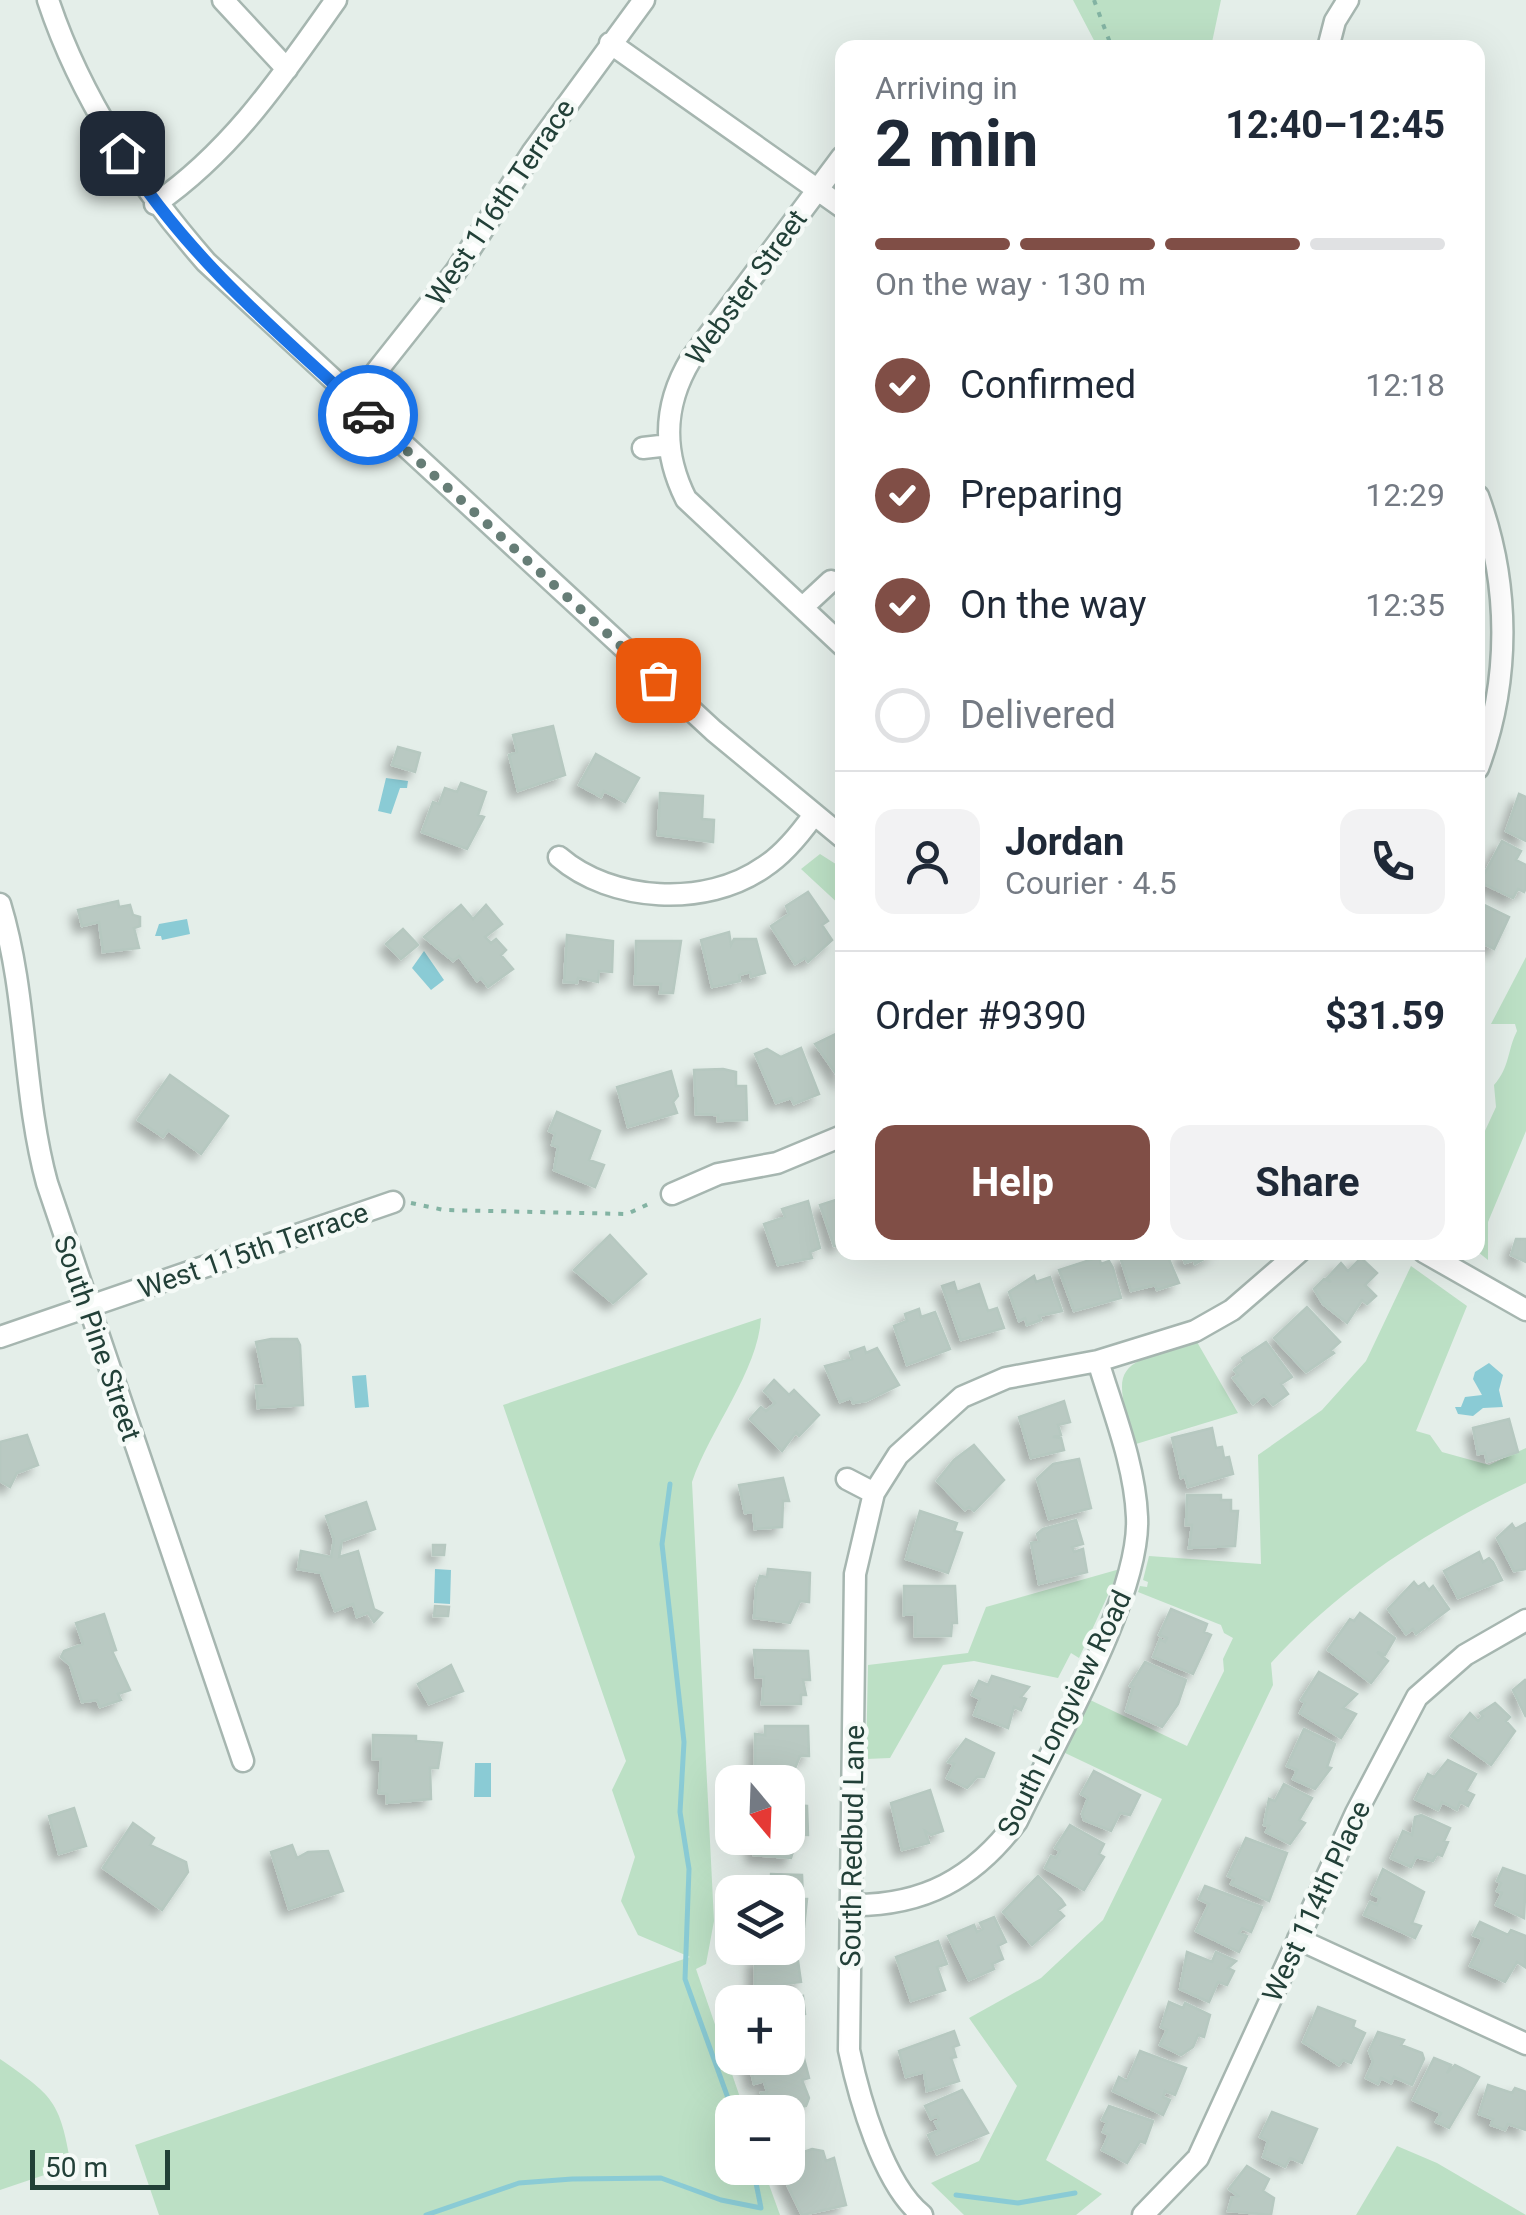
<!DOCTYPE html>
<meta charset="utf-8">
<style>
:root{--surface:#fff;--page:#f2f2f3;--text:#1f2937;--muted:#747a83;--line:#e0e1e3;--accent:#804e46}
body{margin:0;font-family:Roboto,sans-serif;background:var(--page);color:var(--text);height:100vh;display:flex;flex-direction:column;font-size:38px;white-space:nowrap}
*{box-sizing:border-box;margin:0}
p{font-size:32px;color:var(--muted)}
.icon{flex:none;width:55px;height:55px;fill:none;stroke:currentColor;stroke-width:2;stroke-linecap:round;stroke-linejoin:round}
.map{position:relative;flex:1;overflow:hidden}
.side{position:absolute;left:835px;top:40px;width:650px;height:1220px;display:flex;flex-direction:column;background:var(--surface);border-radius:20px;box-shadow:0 10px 40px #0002}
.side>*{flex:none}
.needle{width:65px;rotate:161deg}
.fabs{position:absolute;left:715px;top:1765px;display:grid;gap:20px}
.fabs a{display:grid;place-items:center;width:90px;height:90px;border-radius:20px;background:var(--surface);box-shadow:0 10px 40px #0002;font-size:50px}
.scale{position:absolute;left:30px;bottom:25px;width:140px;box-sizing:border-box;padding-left:10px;border:5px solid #224038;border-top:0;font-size:28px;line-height:35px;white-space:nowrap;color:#224038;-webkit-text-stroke:8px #f5faf7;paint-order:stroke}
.pin{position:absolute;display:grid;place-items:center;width:85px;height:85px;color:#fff;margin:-42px;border-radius:20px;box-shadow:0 5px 15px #0006}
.courier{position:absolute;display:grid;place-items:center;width:100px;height:100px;margin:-50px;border:8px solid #1a73e8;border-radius:50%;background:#fff;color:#222;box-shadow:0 2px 12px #0007}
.overview em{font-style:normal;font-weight:700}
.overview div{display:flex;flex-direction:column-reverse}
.overview{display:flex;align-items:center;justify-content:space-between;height:170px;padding:0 40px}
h1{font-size:65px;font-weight:700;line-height:75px}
.bar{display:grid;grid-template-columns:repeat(4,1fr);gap:15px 10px;align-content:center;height:120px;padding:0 40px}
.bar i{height:12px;border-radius:8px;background:var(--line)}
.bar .selected{background:var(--accent)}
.bar p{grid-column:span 4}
.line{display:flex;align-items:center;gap:25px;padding:0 40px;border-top:2px solid var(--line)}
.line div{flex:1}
.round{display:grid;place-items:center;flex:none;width:105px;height:105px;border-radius:20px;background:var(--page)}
ol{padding:0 40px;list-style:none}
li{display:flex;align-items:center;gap:30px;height:110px}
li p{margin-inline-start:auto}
li .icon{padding:10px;border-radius:50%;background:var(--accent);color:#fff;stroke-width:4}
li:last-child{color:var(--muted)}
li i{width:55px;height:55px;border:5px solid var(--line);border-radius:50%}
.button{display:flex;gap:20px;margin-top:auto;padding:20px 40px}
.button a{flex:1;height:115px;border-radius:20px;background:var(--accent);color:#fff;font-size:40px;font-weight:700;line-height:115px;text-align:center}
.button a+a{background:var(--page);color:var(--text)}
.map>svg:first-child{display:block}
.green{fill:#bce0c5}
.water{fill:#8acbd5}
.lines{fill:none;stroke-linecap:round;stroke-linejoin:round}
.stream{stroke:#8acbd5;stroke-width:5}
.building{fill:#b9c9c2;stroke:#b6c8c0;stroke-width:2.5;filter:url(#shadow)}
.minor-casing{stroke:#a6b6b0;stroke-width:25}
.path{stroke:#83b3a3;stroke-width:4;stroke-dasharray:5 8;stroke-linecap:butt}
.minor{stroke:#fff;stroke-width:20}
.done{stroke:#667d76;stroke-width:10;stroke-dasharray:0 18}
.route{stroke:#1a73e8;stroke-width:12}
.labels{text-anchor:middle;stroke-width:9;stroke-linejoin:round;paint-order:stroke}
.street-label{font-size:28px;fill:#224038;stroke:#f5faf7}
</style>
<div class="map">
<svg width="1526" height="2215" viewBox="0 0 1526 2215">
<defs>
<filter id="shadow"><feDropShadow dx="-7" dy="7" stdDeviation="5" flood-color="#0004"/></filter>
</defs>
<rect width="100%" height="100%" fill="#e4eee9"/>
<path class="green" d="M1073,0h148l-10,47 -113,1z
M820,854l22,14v39l-41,-38z
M1526,957v174l-38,91v38l-10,-8v-106l18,-39 -2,-22c16,-18 13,-34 23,-54l-2,-7h-24z
M1411,1266l56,40 -51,125 14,4 12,17 47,13 37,-17v35c-94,44 -185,103 -255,180l2,22 -227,475 56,34 -26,21h-112l-33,-32 48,-22 38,-75 -48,-68 72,-40 62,-58 59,-121 -99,-47 25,-53 99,47 37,-75 -1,-12 10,-21 -9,-5 -3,-8 -83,-33 2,-6 7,1 1,-5 -5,-2 6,-24 112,8 -3,-109 64,-45 44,-49z
M761,1318c-3,53 -51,111 -69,164l22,439 -8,43 -10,5 49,143h-13v56h31l17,47h-621l-24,-70 555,-188 -52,-22 -17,-34 14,-44 -23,-67 14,-29 -123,-356z
M1197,1342l41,71 -102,31c-29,-84 -15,-79 61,-102z
M1120,1569l-41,89 -8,-5 -13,25 -84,-17 -31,4 -53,93 -24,1 2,-94 100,-12 18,-46z
M0,2059c53,37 60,41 71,107l-71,24z
M1397,2146l40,17 89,52h-170z"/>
<path class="water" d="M386,778l22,3 -1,7h-7l-9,26 -13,-3z
M187,919l3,15 -28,6 -1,-4h-6l4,-12z
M424,951l20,29 -13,10 -19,-22z
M1489,1363l14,12 -4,15 4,17 -20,1 -10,8 -15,-2 -3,-7h6l4,-10 17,-2 -9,-16 2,-7z
M366,1375l3,32 -14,1 -3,-32z
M435,1569l16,1 -1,34 -16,-1z
M475,1763h16v34h-17z"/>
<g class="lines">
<path class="stream" d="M670,1484l-8,60 22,198 -4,70 9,57 -4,110 48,133
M956,2195l62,8 57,-10
M426,2215l93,-32 53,-4 89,-1 60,22 40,8 -8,-40"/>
</g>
<path class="building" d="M553,726l12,49 -47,16 -9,-36 8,-3 -4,-17z
M398,747l22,6 -5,19 -23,-7z
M596,754l43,24 -14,24 -21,-11 -3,6 -22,-12z
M461,783l25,9 -8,23 6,2 -17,32 -45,-17 11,-30 6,2 6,-16 12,4z
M660,793l43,3 -1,23 12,1 -1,22 -55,-7z
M1519,794l7,3v44l-20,-10z
M1502,841l19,10 -5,9 10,5v23l-2,4 -6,-3 -5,9 -33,-16z
M808,892l20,29 -6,4 10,15 -24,22 -3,-4 -10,6 -24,-38 18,-12 -3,-8z
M118,901l1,6 11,-2 3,10 7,2v9l-6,2 5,20 -36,4 -4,-30 -17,4 -4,-16z
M1478,902l31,15 -15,32 -16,-8z
M461,905l12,14 13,-14 16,19 -17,13 6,6 5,-4 10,11 -5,5 12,14 -25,18 -7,-9 -4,3 -18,-25 -6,5 -29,-24z
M403,929l15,16 -17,14 -15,-15z
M729,932l2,13 3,-6h22l9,34 -14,4 -1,-5 -11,3 1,6 -28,6 -11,-47z
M567,935l46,6 -1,31 -13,-1 -1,11 -20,-4 -1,5 -13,-1z
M636,941h45l-8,52h-13l1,-9h-26z
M842,1031v51l-27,-38z
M801,1048l18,46 -25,10 -3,-6 -15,5 -21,-49 12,-5 14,8z
M723,1069l13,3v14h10l1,34 -29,1v-6l-22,-1 -2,-44z
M671,1071l7,25 -5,6 4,11 -49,14 -11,-40z
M170,1075l58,41 -27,38 -33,-24 -5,7 -25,-17z
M557,1112l43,19 -11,29 15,5 -9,22 -41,-17 4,-23 -6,-2 3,-11 -6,-3z
M842,1198v46l-8,2 -14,-41z
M808,1201l12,47 -10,4 2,6 -34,7 -14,-41 21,-7 -3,-8z
M610,1235l36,39 -33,29 -39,-33z
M1516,1239h10v23l-15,-7z
M1133,1252h33l13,31 -22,7 -2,-5 -24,6 -10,-31z
M1181,1252h36l-22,12 -1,-4 -9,3z
M1099,1257l2,7 8,-3 4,7 8,30 -47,13 -15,-41z
M1361,1258l16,15 -12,12 11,11 -9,8 -5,-4 -15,23 -24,-19 -9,-15 10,-10 7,3 -4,-4 14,-15 7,8z
M1034,1276l2,6 14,-5 12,34 -23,5 2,4 -14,5 -2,-7 -6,3 -10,-29z
M954,1282l3,10 22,-8 9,27 9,-3 7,20 -43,12 -19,-54z
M1307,1307l33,35 -9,8 3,3 -28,19 -32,-34z
M919,1309l2,8 14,-5 15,37 -43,16 -13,-39 13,-5 -2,-7z
M271,1339h26l3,6 3,60 -45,3 -2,-22h9l-9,-44z
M1266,1342l26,35 -11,7 7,10 -15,11 -9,-10 -11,9 -20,-26 5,-3 -4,-5 10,-8 -2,-4z
M864,1347l2,6 11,-5 22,37 -33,16 -13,2 -2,-5 -11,4 -15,-36 27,-7 -2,-7z
M774,1380l15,15 5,-5 25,25 -20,21 -3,-4 -14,19 -32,-32 11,-12 5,4 9,-8 -11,-12z
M1064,1401l6,21 -12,3 3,10 -8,2 8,1 3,12 -33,8 -12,-41z
M1509,1419l9,33 -31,10 -2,-9 -7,1 -5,-26z
M1212,1428l4,20 6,-1 2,11 5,-1 4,17 -45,13 -3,-11 -4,2 -9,-40z
M27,1435l11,30 -21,8 -7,14 -10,-6v-39z
M974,1445l30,35 -30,31 -5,-4 -4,3 -28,-29 17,-21z
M1079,1459l12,49 -42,11 -12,-40 16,-15z
M783,1478l6,23h-6l-1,26 -27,2 -2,-17 -8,1 -6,-28z
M1187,1495h34v5h10v11h7l-3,35 -46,2 3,-23h-6z
M366,1502l9,27 -33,12 -3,16 19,-6 16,58 8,4 -8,9 -6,-9 -11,4 -4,-13 -18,7 -14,-38 -23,-4 3,-18 30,6 3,-17 -8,-24z
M920,1511l37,12 -3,8 8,2 -14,40 -42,-14z
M1076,1520l7,24 -11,3 2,5 9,-3 4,23 -48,12 -8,-41 8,-2 -2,-7 6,-5z
M1526,1523v46l-12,2 -17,-33 15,-14 3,5z
M433,1545h12l-1,10h-11z
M1479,1552l4,10 6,-4 4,4 9,18 -44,18 -14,-27z
M768,1569l42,4 -1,29 -9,-1 -10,22 -36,-5 2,-30 4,-12 7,1z
M1414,1582l4,5 6,-4 5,7 4,-4 16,23 -33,25 -3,-5 -7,5 -18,-25z
M904,1586h51l2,37h-5l-1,13h-36v-22l-11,1z
M435,1606l14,1 -1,9h-14z
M1171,1609l36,15 -3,8 7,3 -18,39 -40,-17 7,-18 5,3 2,-4 -8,-3z
M1360,1613l35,25 -10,17 -8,-3 11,9 -17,22 -43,-33 22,-31 4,2z
M104,1614l12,36 -4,1 18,39 -12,4 3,6 -21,7 -3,-7 -15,2 -12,-37 -9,-8 3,-6 19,-7 -7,-21z
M754,1650l54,1 2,29h-7l3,15h-5v9h-39l2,-27h-8z
M1145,1662l41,18 -8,24 -16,23 -36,-16 7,-24 -3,-1z
M451,1665l12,26 -34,13 -11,-20z
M1319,1672l38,22 -14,14 13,6 -15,24 -41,-25 5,-10 -4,-3z
M992,1676l37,11 -8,10 5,2 -5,11 -7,-3 -6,21 -34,-13 6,-16 -8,-4 7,-14 9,4z
M1525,1680l1,1v36l-13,-27z
M1495,1703l15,14 -4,4 9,10 -24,34 -40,-29 19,-23 8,8 5,-5 -3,-3z
M765,1726h43l1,30h-9l-9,22 -36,-2v-42l10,1z
M1304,1729l31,15 -8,23 4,1 -16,21 -22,-10 4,-9 -10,-4z
M373,1735l43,1v5l26,2 -4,25h-8l1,31 -44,4v-9l-8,-1 2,-34h-8z
M966,1739l28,14 -10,24h-7l-10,11 -20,-10 7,-14 -6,-2z
M1448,1760l28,14 -10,17 8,4 -6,11 -8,-4 -3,8 -15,-8 -4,8 -23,-11 13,-25 6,3z
M1094,1771l46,24 -10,20 -10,-2 -9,18 -27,-11 -2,-6 6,-16 -7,-4z
M1284,1784l28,14 -13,22 6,3 -15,21 -24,-12 3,-6 -5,-1 5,-26 6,2z
M930,1790l13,41 -12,4 -6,-4 4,12 -27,7 -11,-47z
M788,1805l19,1 1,29h-10l-7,23 -37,-3 -1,-17h35z
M74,1808l12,38 -27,8 -10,-38z
M1421,1815l29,13 -6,13 4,1 -6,14 -5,-2 -4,7 -17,-4 -5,10 -20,-9 12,-27 9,4 3,-18z
M133,1823l21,15 -4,7 36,17 2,10 -26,38 -59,-42z
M1070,1825l34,19 -5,10 5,3 -20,33 -39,-22 6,-12 5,2 4,-7 -5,-3z
M1246,1838l41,15 -18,48 -38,-17 3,-5 -6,-3z
M292,1845l5,13 11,-6 20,-1 15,40 -54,18 -18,-57z
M1503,1868l23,8 -2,42 -28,-13 6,-12 -5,-2 4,-8 -4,-2z
M1383,1869l41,23 -12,31 9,3 -6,12 -51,-23 6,-13 7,3 3,-7 -8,-4z
M771,1874l31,1 1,24h4l-3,28 -16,1v-36h-32v-13l15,1z
M1038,1876l23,23 4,6 -7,5 6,6 -32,29 -29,-33z
M1205,1886l57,21 -11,25 -9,-4 -3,5 8,3 -8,16 -43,-21 13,-27 -10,-5z
M994,1917l12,25 -8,4 5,13 -11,5 2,5 -25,11 -21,-44 26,-11 3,7 6,-3 -3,-6z
M1480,1922l28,13 3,-5 15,6 -1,31 -8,-5 -12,20 -35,-16 13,-27 -10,-4z
M938,1941l9,23 -10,3 8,23 -34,11 -15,-44z
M1187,1952l25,10 4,-10 20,9 -8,7 6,3 -7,14 -9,-3 -9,20 -29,-13z
M797,1954l4,28 -17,2 1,11 3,7 15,-6 2,18 -17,4v-16h-33v-44z
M1169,2002l14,6 2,-5 25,12 -6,22 -6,-2 -5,12 -12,8 -21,-10 7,-15 -6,-3z
M1318,2007l37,14 -2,6 12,6 -14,30 -8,-3 -4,5 -36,-23z
M954,2031l5,14 -6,2 3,10 -5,1 8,23 -32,10 -3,-19 -18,5 -7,-26z
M1378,2032l26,8 -3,5 21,8 2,6 -12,26 -18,-8 -3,6 -10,-5 -3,6 -12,-6 7,-16 -4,-11z
M800,2043l9,35 -7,2 7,18 -3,8 -12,3 -1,-6 -28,6 -4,-16 6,-1 -3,-11 -10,3 -6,-26h40v-12z
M1140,2051l46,17 -11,27 -10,-4 -2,6 7,3 -7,15 -50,-24 6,-14 8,4z
M1434,2058l17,7 -4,8 8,-8 24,12 -30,51 -13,-6 5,-9 -28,-13z
M1488,2085l24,8 3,-5 11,4v38l-18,-6 -3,6 -14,-5 2,-6 -14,-5z
M962,2090l26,43 -51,21 -9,-19 11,-5 -4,-8 4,-2 -2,-4 -6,3 -6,-13z
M1109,2106l44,15 -8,22 -5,-2 -13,22 -25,-13 7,-15 -6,-3 4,-10 -5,-2z
M1272,2112l45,17 -15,34 -12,-5 -5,9 -22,-10 5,-16 -8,-4z
M812,2149l11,2 3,10 8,-3 12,47 -44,10 -19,-39 4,-1 -3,-7 8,-12z
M1247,2166l22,13 -6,12 11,7 -3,17 -43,-4 4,-14 6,-1 -9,-7z"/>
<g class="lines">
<defs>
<path id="minor" d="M48,0c33,99 90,184 158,262l508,469 128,106
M223,0l64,69
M610,43l232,164
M1328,48l7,-27 13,-21
M842,157l-151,202c-28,46 -29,92 -5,140l156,146
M155,204c78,-54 127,-128 181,-204
M353,401l103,-130 76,-118 112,-153
M643,448l26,-3
M1478,496c32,87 33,184 0,272
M803,607l28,-26
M559,857c52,45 147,51 205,10 19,-12 36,-33 49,-51
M0,904c28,92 22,187 47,279l196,578
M672,1194l46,-20 59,-11 65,-27
M1424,1252l102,58
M0,1337l393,-135
M847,1479l27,14
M851,1905c72,1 123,-26 166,-84 36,-76 124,-225 120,-304 -2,-52 -24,-106 -39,-156
M1298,1939l228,105
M922,2215c-39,-31 -63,-118 -73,-165l6,-476 19,-81 24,-38 64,-58 44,-19 92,-17 97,-30 37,-21 67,-58
M1143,2215l55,-57 158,-345 61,-116 48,-42 61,-35"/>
</defs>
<use href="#minor" class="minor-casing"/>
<path class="path" d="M1094,0l18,48
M411,1203l33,7 183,4 26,-12"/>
<use href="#minor" class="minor"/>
</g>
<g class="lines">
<path class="done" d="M368,415l290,265"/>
<path class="route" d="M122,153c63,102 158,182 246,262"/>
</g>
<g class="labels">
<g class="street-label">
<text transform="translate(500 202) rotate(-56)" y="10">West 116th Terrace</text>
<text transform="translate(746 287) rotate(-54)" y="10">Webster Street</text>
<text transform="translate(253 1250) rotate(-19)" y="10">West 115th Terrace</text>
<text transform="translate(98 1338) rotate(71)" y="10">South Pine Street</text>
<text transform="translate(1064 1713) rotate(-64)" y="10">South Longview Road</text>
<text transform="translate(852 1846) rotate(-89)" y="10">South Redbud Lane</text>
<text transform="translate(1316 1901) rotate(-65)" y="10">West 114th Place</text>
</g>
</g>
</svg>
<div class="fabs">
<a><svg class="needle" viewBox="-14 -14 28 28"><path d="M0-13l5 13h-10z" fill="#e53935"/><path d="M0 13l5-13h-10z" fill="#747a83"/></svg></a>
<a><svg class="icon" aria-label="layers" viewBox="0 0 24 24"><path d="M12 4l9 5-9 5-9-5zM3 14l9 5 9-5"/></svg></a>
<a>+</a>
<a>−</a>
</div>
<div class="scale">50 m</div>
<div class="pin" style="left:658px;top:680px;background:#ea580c"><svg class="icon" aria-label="bag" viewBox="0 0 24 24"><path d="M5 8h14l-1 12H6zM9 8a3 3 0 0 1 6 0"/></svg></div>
<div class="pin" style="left:122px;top:153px;background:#1f2937"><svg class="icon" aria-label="home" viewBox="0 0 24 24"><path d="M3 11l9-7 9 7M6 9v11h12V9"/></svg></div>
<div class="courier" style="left:368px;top:415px"><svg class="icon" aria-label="car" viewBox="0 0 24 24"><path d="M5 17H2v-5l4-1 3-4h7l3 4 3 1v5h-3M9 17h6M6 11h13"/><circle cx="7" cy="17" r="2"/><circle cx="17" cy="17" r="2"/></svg></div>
<section class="side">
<div class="overview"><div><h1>2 min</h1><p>Arriving in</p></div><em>12:40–12:45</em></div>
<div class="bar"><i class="selected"></i><i class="selected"></i><i class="selected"></i><i></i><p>On the way · 130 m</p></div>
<ol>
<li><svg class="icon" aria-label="check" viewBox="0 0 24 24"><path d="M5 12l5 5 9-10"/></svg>Confirmed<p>12:18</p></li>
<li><svg class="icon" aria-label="check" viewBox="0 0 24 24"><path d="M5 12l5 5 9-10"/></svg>Preparing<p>12:29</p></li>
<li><svg class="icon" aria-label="check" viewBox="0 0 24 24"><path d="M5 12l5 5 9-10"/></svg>On the way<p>12:35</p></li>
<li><i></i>Delivered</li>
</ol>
<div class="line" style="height:180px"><a class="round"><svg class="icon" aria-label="person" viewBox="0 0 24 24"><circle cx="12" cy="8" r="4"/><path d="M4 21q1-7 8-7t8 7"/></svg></a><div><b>Jordan</b><p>Courier · 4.5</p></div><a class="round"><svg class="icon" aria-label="phone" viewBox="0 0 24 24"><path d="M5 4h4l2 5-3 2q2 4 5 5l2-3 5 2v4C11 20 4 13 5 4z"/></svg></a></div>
<div class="line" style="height:130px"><div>Order #9390</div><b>$31.59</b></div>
<div class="button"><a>Help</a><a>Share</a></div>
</section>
</div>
